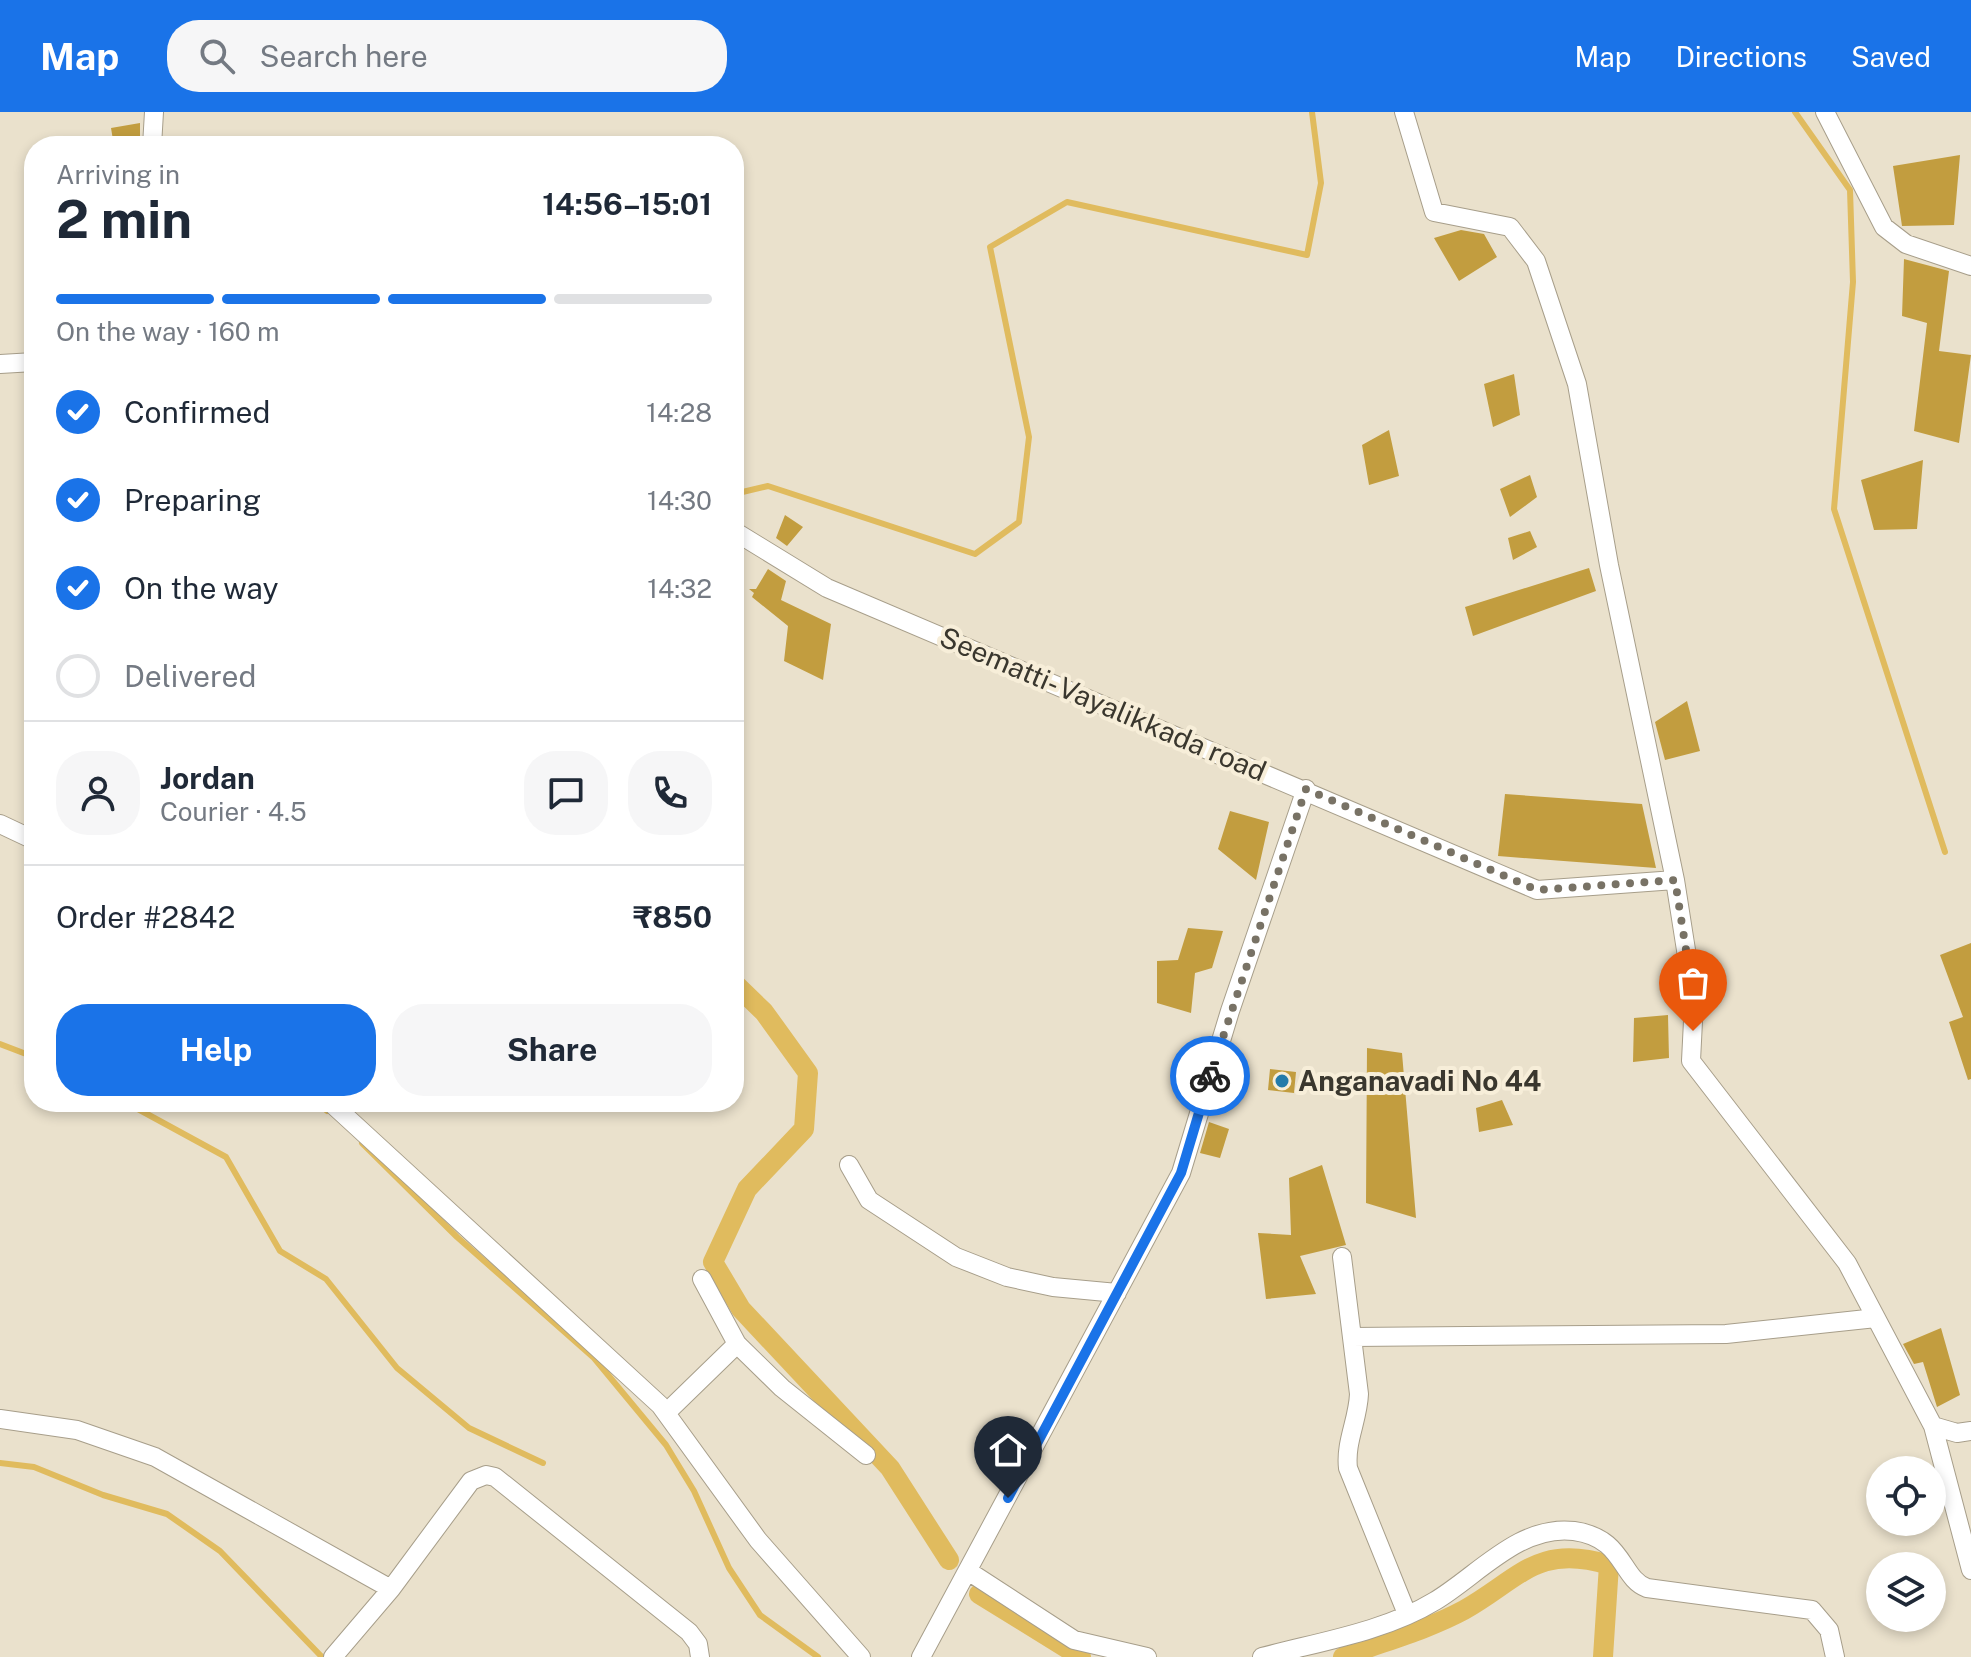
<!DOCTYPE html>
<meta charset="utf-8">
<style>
:root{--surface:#fff;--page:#f6f6f7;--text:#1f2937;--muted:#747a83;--line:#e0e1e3;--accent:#1a73e8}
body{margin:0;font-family:"Public Sans",sans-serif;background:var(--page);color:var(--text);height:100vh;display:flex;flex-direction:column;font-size:30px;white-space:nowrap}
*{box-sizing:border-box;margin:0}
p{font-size:26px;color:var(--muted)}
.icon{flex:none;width:44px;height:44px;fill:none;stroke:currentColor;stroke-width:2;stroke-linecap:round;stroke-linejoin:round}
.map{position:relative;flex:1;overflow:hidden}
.side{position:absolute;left:24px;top:24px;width:720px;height:976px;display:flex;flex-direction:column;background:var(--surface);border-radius:32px;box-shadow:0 4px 12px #0003}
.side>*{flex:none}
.buttons{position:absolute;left:1866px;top:1344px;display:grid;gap:16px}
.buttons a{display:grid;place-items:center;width:80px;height:80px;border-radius:50%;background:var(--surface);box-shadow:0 4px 12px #0003;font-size:40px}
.pin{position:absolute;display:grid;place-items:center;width:68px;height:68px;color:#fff;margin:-82px -34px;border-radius:50% 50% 50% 0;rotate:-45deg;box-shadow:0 0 8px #0007}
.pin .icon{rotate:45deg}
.courier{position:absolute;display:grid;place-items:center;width:80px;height:80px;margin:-40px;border:6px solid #1a73e8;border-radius:50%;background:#fff;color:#222;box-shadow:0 2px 10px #0007}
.headline em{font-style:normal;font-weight:700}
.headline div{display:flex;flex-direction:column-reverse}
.headline{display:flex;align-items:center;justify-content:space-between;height:136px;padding:0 32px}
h1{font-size:52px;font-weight:700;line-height:60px}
.bar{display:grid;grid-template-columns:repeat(4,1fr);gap:12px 8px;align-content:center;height:96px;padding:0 32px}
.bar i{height:10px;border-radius:6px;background:var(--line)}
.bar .current{background:var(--accent)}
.bar p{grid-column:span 4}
.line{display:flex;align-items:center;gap:20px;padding:0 32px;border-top:2px solid var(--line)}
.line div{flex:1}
.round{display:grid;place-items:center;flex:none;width:84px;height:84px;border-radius:32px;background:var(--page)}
ol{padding:0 32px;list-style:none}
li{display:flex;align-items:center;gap:24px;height:88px}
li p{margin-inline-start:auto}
li .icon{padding:8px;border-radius:50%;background:var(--accent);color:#fff;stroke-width:4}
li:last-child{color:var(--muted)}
li i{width:44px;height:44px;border:4px solid var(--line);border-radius:50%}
.action{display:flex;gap:16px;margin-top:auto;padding:16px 32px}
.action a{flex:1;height:92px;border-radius:32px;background:var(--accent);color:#fff;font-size:32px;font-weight:700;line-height:92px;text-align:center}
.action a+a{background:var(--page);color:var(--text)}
header{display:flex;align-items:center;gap:48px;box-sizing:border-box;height:112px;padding:0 40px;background:var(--accent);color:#fff}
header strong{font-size:38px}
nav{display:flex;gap:44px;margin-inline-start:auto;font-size:28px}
.search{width:560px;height:72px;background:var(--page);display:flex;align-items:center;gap:20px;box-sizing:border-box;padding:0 28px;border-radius:32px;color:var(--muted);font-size:30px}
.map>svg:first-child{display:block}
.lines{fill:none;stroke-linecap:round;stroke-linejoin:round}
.stream{stroke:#e0bb5e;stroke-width:6}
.canal{stroke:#e0bb5e;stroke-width:20}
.building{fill:#c29d3f}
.street-casing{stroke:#a79e8a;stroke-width:20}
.street{stroke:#fff;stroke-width:18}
.done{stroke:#787265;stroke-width:8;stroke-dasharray:0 14.4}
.route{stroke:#1a73e8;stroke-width:10}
.poi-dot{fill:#247baa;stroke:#f7eed9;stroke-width:3}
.labels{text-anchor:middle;stroke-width:8;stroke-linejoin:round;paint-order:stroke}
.street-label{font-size:28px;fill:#3a372e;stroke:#f7eed9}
.poi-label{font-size:28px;font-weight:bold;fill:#3a372e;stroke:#f7eed9;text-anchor:start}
</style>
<header>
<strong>Map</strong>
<div class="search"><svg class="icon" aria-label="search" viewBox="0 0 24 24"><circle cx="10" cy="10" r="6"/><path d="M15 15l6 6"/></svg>Search here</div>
<nav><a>Map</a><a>Directions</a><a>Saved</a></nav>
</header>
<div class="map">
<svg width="1971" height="1545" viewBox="0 0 1971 1545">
<rect width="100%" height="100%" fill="#eae1cc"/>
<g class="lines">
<path class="stream" d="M1795,0l55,78 3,92 -19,227 111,343
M734,382l34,-8 207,68 44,-32 10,-85 -39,-190 77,-45 240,53 14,-72 -9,-71
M0,932l34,13
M125,990l101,55 54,94 46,28 71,89 72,60 74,35
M318,990l9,9
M362,1031l95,94 137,121 72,87 28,46 35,77 31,47 58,42
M0,1351l34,4 69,28 64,19 53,37 102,106"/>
<path class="canal" d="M734,871l30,29 44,61 -4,56 -57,60 -34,73 28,47 149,159 59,92
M979,1482l102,63
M1343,1545c39,-15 84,-27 121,-47 55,-31 73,-67 145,-45l-6,92"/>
</g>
<path class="building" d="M140,11v23h-26l-3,-18z
M1960,43l-6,70 -52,1 -9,-60z
M1461,118l23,4 13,23 -38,24 -25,-43z
M1904,147l45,12 -10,80 32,4 -12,88 -45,-12 13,-108 -25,-7z
M1514,262l6,41 -27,12 -9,-43z
M1389,318l10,46 -30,9 -7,-40z
M1923,348l-6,69 -43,1 -13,-50z
M1530,363l7,22 -27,20 -10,-28z
M785,403l18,12 -16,19 -11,-8z
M1530,419l7,16 -24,13 -5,-22z
M1589,456l7,23 -123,45 -8,-29z
M768,457l18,12 -5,19 50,24 -8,56 -39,-19 4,-35 -36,-29 2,-4 -5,-4h7z
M1687,589l13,50 -35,9 -10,-38z
M1505,682l137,10 14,64 -158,-12z
M1230,699l39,11 -13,58 -38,-31z
M1188,816l35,3 -11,37 -17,5 -4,40 -34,-10v-42l21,-1z
M1971,831v136l-3,1 -19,-58 14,-5 -23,-62z
M1668,903l1,43 -36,4 1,-44z
M1367,936l35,5 14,165 -50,-15z
M1270,957l26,3 -2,21 -26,-3z
M1502,988l11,25 -34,7 -3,-24z
M1209,1010l20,7 -9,29 -20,-5z
M1322,1053l24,80 -46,11 16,38 -50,5 -8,-66 33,2 -2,-57z
M1941,1216l19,67 -23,12 -14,-45 -9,2 -11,-20z"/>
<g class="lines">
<defs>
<path id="street" d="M1404,0l30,100 76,15 26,34 41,123 32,181 66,315
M1825,0l59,115 22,17 65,22
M152,34l2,-34
M0,252l34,-2
M734,419l93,57 710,302 138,-10 19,121 -3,60 156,202 86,163 24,7 14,-2
M0,712l34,16
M330,990l330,303 98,135 103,117
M849,1053l20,35 87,57 51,20 46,10 64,6
M1342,1145l17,137c-1,26 -14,48 -11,74l59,146
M702,1167l35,65
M1352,1225l374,-3 150,-16
M666,1301l71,-69 45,44 84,67
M0,1307l77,11 78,27 236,132
M1933,1314l38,144
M968,1459l106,69 73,17
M333,1545l58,-68 80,-108 15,-6 9,2 194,155 9,12 2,13
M921,1545l260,-484 49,-162 76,-222
M1262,1545c56,-15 122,-25 173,-56 42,-25 85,-77 139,-70 51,7 46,47 73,57l165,22 17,20 6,27"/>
</defs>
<use href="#street" class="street-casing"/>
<use href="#street" class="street"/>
</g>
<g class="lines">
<path class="done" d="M1210,964l96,-287 231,101 138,-10 19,121 -1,30"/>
<path class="route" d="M1008,1386l173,-325 29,-97"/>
</g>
<circle class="poi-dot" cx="1282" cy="969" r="8"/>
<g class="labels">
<g class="street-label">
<text transform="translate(1103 592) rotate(23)" y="10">Seematti- Vayalikkada road</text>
</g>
<g class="poi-label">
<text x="1298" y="979">Anganavadi No 44</text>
</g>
</g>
</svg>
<div class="buttons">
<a><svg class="icon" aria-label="locate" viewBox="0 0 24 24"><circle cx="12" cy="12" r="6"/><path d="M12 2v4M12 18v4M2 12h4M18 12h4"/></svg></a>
<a><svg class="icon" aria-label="layers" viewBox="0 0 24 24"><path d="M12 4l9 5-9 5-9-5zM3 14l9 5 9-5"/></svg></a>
</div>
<div class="pin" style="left:1693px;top:919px;background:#ea580c"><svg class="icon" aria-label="bag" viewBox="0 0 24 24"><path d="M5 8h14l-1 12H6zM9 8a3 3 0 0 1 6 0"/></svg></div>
<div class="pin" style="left:1008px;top:1386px;background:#1f2937"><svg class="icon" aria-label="home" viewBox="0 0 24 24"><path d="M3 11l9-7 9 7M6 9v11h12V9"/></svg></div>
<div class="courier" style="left:1210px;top:964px"><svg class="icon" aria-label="bike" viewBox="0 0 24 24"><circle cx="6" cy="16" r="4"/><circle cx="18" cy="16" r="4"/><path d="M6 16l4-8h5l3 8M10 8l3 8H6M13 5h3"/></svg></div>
<section class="side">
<div class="headline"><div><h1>2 min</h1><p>Arriving in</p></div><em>14:56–15:01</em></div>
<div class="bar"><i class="current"></i><i class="current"></i><i class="current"></i><i></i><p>On the way · 160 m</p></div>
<ol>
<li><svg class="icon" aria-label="check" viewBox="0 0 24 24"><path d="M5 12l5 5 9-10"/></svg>Confirmed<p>14:28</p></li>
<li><svg class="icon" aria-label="check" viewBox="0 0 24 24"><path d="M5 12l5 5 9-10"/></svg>Preparing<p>14:30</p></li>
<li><svg class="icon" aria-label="check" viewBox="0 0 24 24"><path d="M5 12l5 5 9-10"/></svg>On the way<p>14:32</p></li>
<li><i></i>Delivered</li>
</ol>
<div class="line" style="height:144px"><a class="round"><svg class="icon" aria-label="person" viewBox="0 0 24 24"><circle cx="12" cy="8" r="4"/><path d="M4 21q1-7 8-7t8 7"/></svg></a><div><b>Jordan</b><p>Courier · 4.5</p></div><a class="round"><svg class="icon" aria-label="chat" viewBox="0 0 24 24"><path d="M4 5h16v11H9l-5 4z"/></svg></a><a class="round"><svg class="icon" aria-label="phone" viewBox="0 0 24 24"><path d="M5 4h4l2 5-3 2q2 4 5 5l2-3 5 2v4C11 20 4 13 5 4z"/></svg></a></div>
<div class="line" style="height:104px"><div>Order #2842</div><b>₹850</b></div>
<div class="action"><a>Help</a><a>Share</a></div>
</section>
</div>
